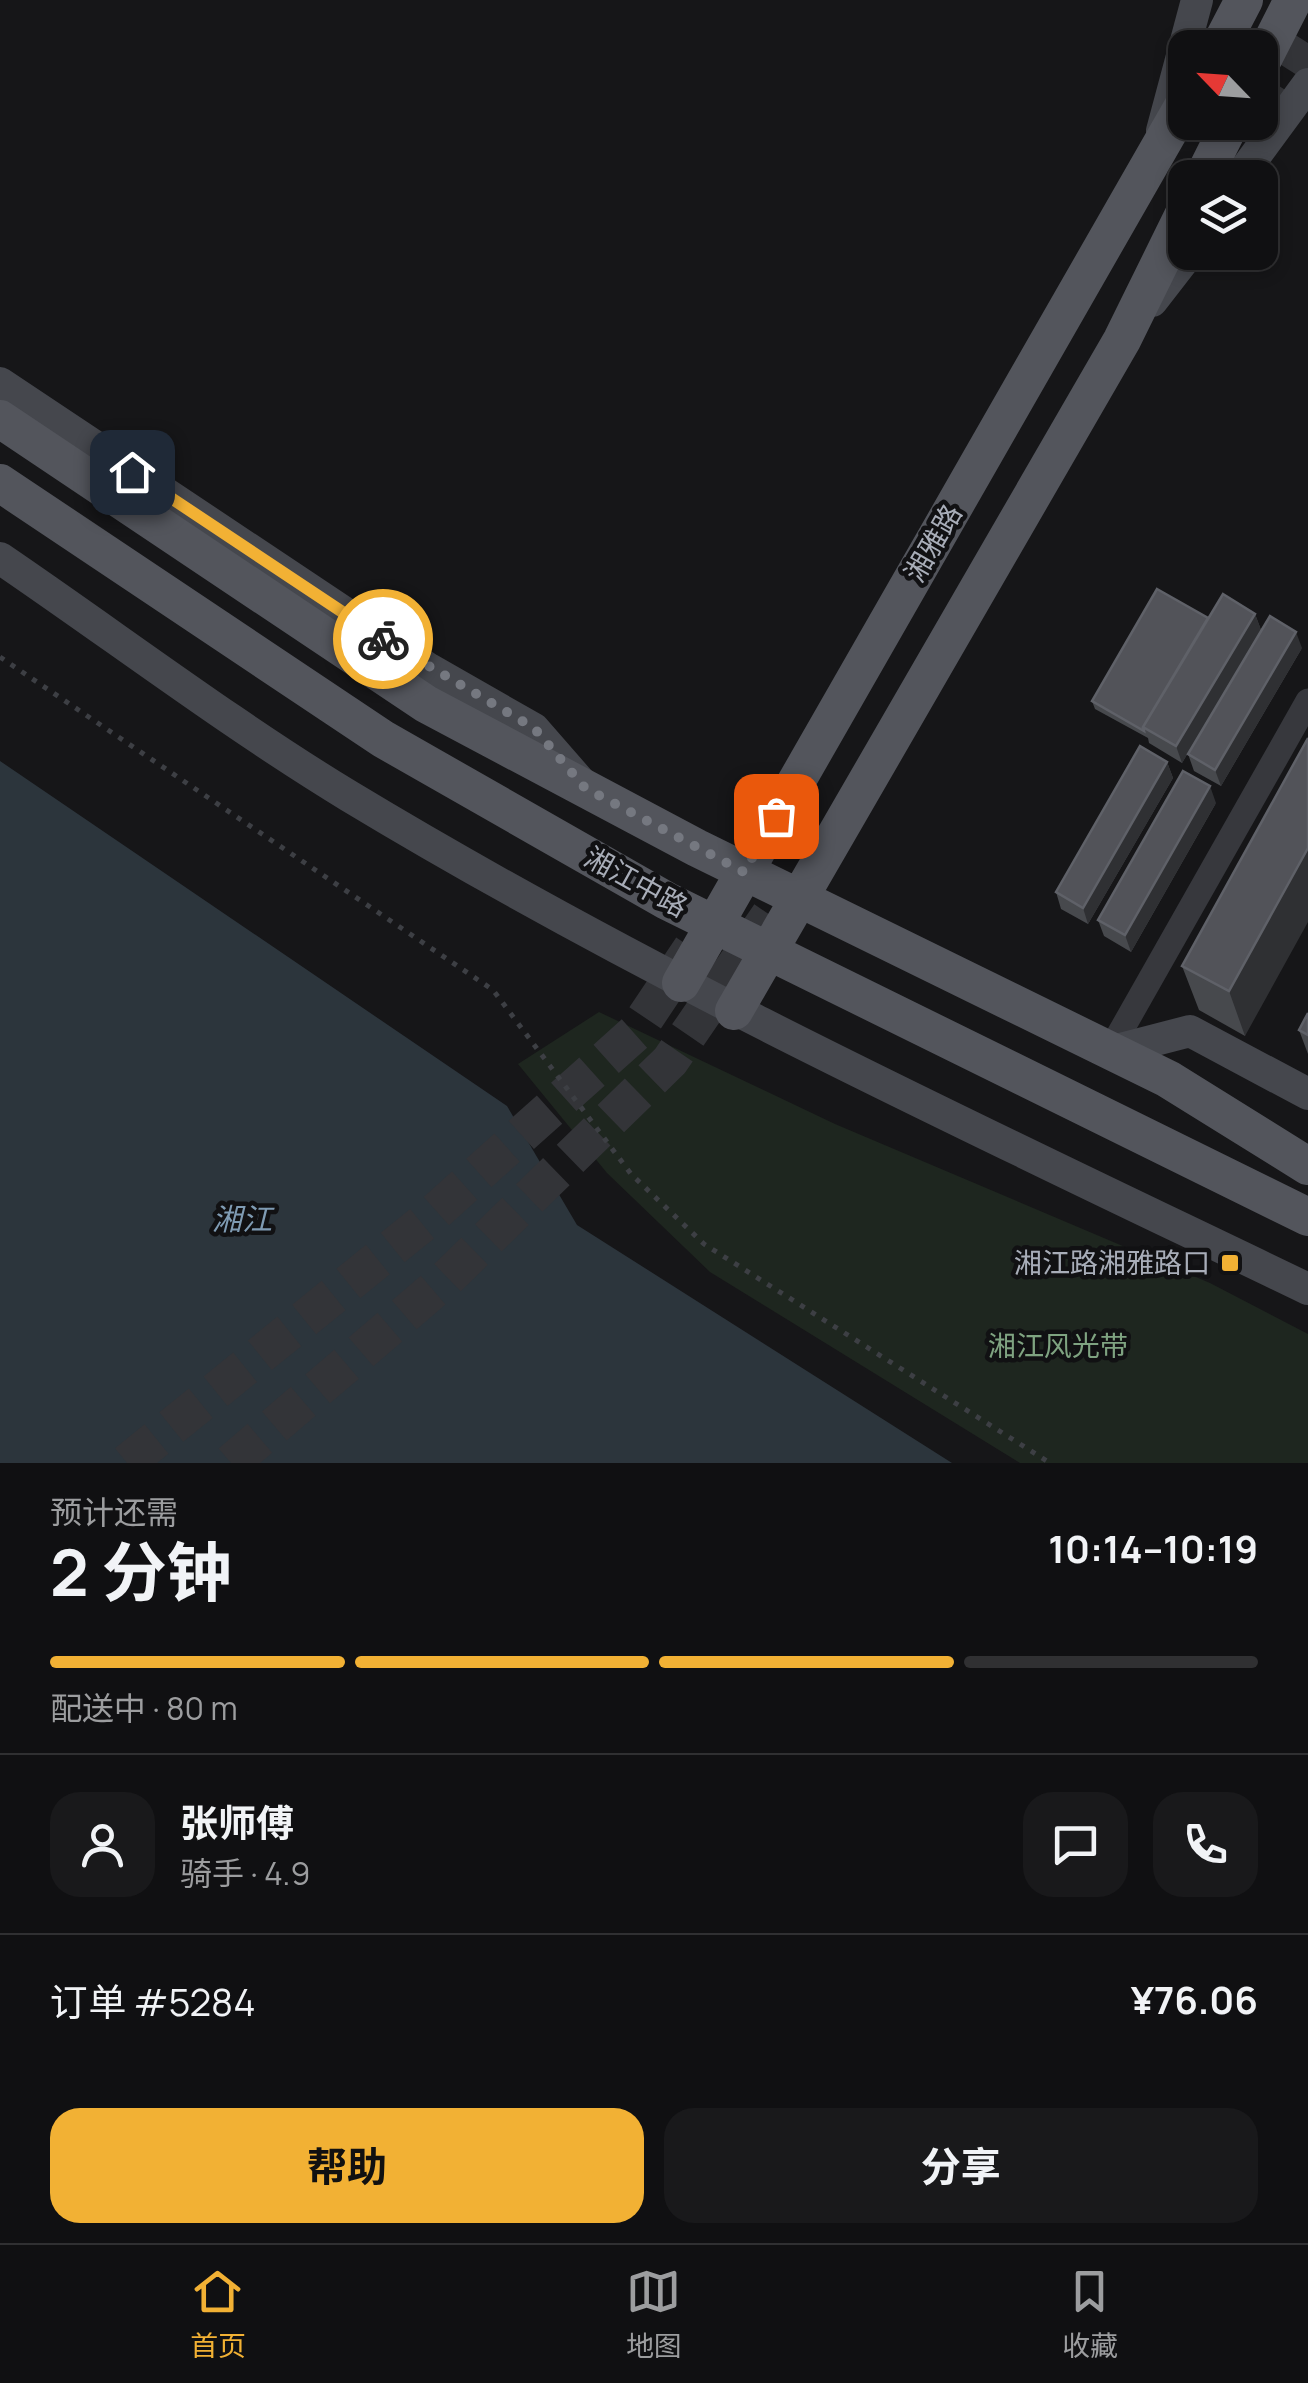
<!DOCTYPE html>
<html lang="zh">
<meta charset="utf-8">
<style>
:root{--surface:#101012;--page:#19191b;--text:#f1f3f6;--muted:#9c9d9f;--line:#303032;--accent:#f2b134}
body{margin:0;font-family:Manrope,"Noto Sans SC",sans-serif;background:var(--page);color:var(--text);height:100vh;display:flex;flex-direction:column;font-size:38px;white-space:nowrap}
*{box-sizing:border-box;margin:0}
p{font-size:32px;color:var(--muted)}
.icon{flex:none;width:55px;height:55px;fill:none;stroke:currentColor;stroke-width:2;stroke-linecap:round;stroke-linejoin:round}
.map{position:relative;height:1463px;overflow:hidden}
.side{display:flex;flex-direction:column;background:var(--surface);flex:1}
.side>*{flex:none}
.needle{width:65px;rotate:295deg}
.tools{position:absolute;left:1168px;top:30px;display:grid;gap:20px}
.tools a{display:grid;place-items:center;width:110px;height:110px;border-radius:20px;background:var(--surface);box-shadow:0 5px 15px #0003,0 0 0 2px var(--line);font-size:50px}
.pin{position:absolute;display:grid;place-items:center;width:85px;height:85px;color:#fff;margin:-42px;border-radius:20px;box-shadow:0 5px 15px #0006}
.courier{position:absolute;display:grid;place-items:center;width:100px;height:100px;margin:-50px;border:8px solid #f2b134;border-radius:50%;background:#fff;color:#222;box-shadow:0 2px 12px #0007}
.summary em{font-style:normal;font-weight:700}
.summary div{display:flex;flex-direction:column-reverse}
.summary{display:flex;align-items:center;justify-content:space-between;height:170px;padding:0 50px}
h1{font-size:65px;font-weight:700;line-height:75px}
.bar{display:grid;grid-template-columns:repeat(4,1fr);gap:15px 10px;align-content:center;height:120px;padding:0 50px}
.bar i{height:12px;border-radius:8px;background:var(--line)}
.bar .active{background:var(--accent)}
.bar p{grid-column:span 4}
.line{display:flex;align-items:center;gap:25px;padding:0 50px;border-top:2px solid var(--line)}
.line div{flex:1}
.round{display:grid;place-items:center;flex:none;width:105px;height:105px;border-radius:30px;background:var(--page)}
.button{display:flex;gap:20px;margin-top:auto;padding:20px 50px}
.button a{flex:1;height:115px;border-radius:30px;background:var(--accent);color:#111;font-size:40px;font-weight:700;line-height:115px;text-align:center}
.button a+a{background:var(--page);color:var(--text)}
.menu{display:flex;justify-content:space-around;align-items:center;height:140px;border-top:2px solid var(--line);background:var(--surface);font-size:28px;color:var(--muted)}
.menu a{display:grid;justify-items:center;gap:5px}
.menu .active{color:var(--accent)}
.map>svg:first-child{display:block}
.green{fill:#1e261f}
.water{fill:#2c353c}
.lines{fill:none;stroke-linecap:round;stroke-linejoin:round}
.primary-tunnel{stroke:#333438;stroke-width:38;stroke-dasharray:38 19;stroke-linecap:butt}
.path{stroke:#3d3f44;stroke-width:5;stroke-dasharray:5 8;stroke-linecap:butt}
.street{stroke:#37383d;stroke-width:25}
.secondary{stroke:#45474d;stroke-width:32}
.primary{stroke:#53555c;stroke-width:38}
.wall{fill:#47494d}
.shaded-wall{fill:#2f3033}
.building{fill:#525359;stroke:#5f6168;stroke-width:2.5}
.done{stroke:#757880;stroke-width:10;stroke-dasharray:0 18}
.route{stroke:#f2b134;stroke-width:12}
.poi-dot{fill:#f2b134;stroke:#111113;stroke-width:4}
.labels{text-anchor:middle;stroke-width:9;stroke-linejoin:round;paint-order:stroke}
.street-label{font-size:28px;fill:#a8adb8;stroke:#111113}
.poi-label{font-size:28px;fill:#a8adb8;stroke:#111113;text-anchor:end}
.park-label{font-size:28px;fill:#7fa381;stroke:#111113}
.water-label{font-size:30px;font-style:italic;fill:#7f9bb3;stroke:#111113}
</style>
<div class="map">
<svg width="1308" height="1463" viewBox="0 0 1308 1463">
<rect width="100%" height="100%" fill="#161618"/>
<path class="green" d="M599,1012l236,112 375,159 98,51v129h-288l-310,-191 -103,-99 -89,-109z"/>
<path class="water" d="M0,761l507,345 70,119 375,238h-952z"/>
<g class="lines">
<path class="primary-tunnel" d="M1260,119l48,-76
M127,1463l296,-240 212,-190 57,-85
M231,1463l214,-183 225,-219 100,-146"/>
<path class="path" d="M0,657l493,333 138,184 73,70 346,219"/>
<path class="street" d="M1109,1052l199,-351"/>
<path class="secondary" d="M1162,131l35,-131
M1239,178l69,-94
M1152,301l38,-49
M0,383l429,286 105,60 48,55
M0,558c116,79 229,165 349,238 308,186 635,337 959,493
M1109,1052l81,-21 118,63"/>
<path class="primary" d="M1219,48l25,-48
M1260,65l33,-65
M1203,178l28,-56
M0,419l426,285 271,144 471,231 140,87
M0,483l383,256 284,162 641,316
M681,983l504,-880
M734,1011l388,-671 63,-128"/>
</g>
<path class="wall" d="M1255,614l6,16 -79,133 -33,-20 -1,-5 -53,-29 -3,-8 116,-83z
M1302,648l-81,138 -27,-15 -6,-17z
M1308,738l-63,298 -46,-26 -17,-44z
M1167,762l6,16 -85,146 -27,-15 -5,-17z
M1216,803l-85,149 -27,-16 -6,-16z
M1308,1013v41l-9,-24z"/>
<path class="shaded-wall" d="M1255,614l6,16 -79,133 -6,-17z
M1296,632l6,16 -81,138 -6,-16z
M1167,762l6,16 -85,146 -5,-16z
M1210,786l6,17 -85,149 -6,-17z
M1308,848v74l-63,114 -16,-45z"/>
<path class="building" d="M1157,589l51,29 -65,109 1,4 -52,-30z
M1223,594l32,20 -79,132 -33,-19z
M1270,616l26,16 -81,138 -27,-16z
M1308,738v110l-79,143 -47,-25z
M1140,746l27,16 -84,146 -27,-16z
M1183,771l27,15 -85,149 -27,-15z
M1308,1013v22l-9,-5z"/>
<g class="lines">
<path class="done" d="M383,639l151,89 51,60 159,84 32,-56"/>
<path class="route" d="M132,472l251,167"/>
</g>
<rect class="poi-dot" x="1220" y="1253" width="20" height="20" rx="5"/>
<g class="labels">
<g class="street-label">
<text transform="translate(933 543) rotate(-60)" y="10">湘雅路</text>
<text transform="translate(636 882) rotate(29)" y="10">湘江中路</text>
</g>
<g class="poi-label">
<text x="1210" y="1273">湘江路湘雅路口</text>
</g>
<g class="park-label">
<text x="1058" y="1356">湘江风光带</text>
</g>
<g class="water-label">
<text x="242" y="1230">湘江</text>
</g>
</g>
</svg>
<div class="tools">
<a><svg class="needle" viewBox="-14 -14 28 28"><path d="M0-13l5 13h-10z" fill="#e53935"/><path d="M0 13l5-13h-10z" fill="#9c9d9f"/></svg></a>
<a><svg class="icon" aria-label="layers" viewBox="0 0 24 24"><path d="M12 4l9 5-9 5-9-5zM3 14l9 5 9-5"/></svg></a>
</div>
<div class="pin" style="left:776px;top:816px;background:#ea580c"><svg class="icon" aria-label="bag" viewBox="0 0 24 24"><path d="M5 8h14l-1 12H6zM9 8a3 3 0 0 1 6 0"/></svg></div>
<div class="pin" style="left:132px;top:472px;background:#1f2937"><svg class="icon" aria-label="home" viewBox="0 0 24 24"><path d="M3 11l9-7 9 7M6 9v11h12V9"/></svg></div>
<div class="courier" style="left:383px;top:639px"><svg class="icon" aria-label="bike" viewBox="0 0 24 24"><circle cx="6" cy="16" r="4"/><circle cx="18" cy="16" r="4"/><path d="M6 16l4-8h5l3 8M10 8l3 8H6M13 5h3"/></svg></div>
</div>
<section class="side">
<div class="summary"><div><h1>2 分钟</h1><p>预计还需</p></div><em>10:14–10:19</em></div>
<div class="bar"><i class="active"></i><i class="active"></i><i class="active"></i><i></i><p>配送中 · 80 m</p></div>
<div class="line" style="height:180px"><a class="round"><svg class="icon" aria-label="person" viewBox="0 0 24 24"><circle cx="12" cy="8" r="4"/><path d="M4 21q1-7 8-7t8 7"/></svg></a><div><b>张师傅</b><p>骑手 · 4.9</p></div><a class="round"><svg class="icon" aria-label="chat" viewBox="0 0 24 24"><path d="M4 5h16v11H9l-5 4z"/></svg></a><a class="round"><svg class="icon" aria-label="phone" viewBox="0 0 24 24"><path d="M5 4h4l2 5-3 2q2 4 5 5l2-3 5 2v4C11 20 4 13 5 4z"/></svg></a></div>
<div class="line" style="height:130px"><div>订单 #5284</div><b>¥76.06</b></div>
<div class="button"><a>帮助</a><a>分享</a></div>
</section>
<nav class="menu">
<a class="active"><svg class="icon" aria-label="home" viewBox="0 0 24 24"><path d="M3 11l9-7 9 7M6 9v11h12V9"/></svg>首页</a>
<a><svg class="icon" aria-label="map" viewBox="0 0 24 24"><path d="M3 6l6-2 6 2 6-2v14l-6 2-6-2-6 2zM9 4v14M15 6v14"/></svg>地图</a>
<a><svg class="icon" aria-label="saved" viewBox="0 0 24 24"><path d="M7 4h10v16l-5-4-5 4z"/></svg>收藏</a>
</nav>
